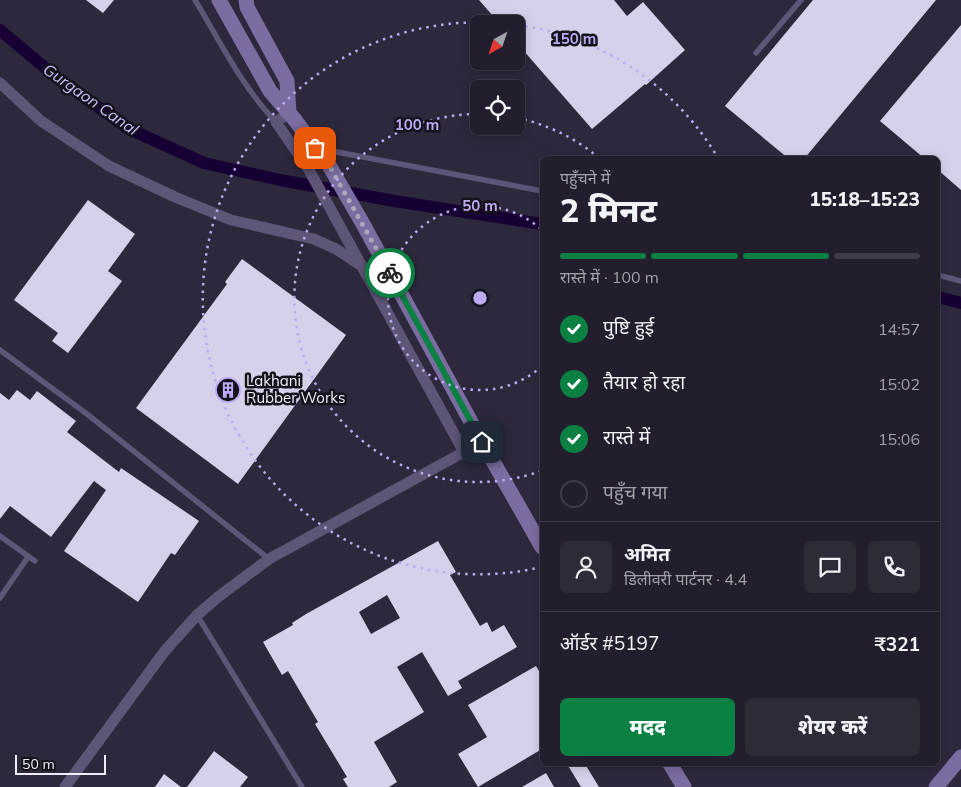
<!DOCTYPE html>
<html lang="hi">
<meta charset="utf-8">
<style>
:root{--surface:#221e2d;--page:#2e2b39;--text:#f1f3f6;--muted:#a2a2aa;--line:#3f3c49;--accent:#0b8043}
body{margin:0;font-family:Mulish,"Noto Sans Devanagari",sans-serif;background:var(--page);color:var(--text);height:100vh;display:flex;flex-direction:column;font-size:19px;white-space:nowrap}
*{box-sizing:border-box;margin:0}
p{font-size:16px;color:var(--muted)}
.icon{flex:none;width:28px;height:28px;fill:none;stroke:currentColor;stroke-width:2;stroke-linecap:round;stroke-linejoin:round}
.map{position:relative;flex:1;overflow:hidden}
.details{position:absolute;left:540px;top:156px;width:400px;height:610px;display:flex;flex-direction:column;background:var(--surface);border-radius:8px;box-shadow:0 2px 12px #0003,0 0 0 1px var(--line)}
.details>*{flex:none}
.needle{width:32px;rotate:220deg}
.fabs{position:absolute;left:470px;top:15px;display:grid;gap:10px}
.fabs a{display:grid;place-items:center;width:55px;height:55px;border-radius:8px;background:var(--surface);box-shadow:0 2px 12px #0003,0 0 0 1px var(--line);font-size:25px}
.scale{position:absolute;left:15px;bottom:12px;width:91px;box-sizing:border-box;padding-left:5px;border:2px solid #f0edfa;border-top:0;font-size:14px;line-height:18px;white-space:nowrap;color:#f0edfa;-webkit-text-stroke:4px #15121b;paint-order:stroke}
.pin{position:absolute;display:grid;place-items:center;width:42px;height:42px;color:#fff;margin:-21px;border-radius:10px;box-shadow:0 2px 8px #0006}
.courier{position:absolute;display:grid;place-items:center;width:50px;height:50px;margin:-25px;border:4px solid #0b8043;border-radius:50%;background:#fff;color:#222;box-shadow:0 1px 6px #0007}
.overview em{font-style:normal;font-weight:800}
.overview div{display:flex;flex-direction:column-reverse}
.overview{display:flex;align-items:center;justify-content:space-between;height:85px;padding:0 20px}
h1{font-size:32px;font-weight:800;line-height:38px}
.bar{display:grid;grid-template-columns:repeat(4,1fr);gap:8px 5px;align-content:center;height:60px;padding:0 20px}
.bar i{height:6px;border-radius:4px;background:var(--line)}
.bar .on{background:var(--accent)}
.bar p{grid-column:span 4}
.line{display:flex;align-items:center;gap:12px;padding:0 20px;border-top:1px solid var(--line)}
.line div{flex:1}
.round{display:grid;place-items:center;flex:none;width:52px;height:52px;border-radius:8px;background:var(--page)}
ol{padding:0 20px;list-style:none}
li{display:flex;align-items:center;gap:15px;height:55px}
li p{margin-inline-start:auto}
li .icon{padding:5px;border-radius:50%;background:var(--accent);color:#fff;stroke-width:4}
li:last-child{color:var(--muted)}
li i{width:28px;height:28px;border:2px solid var(--line);border-radius:50%}
.action{display:flex;gap:10px;margin-top:auto;padding:10px 20px}
.action a{flex:1;height:58px;border-radius:8px;background:var(--accent);color:#fff;font-size:20px;font-weight:800;line-height:58px;text-align:center}
.action a+a{background:var(--page);color:var(--text)}
.map>svg:first-child{display:block}
.lines{fill:none;stroke-linecap:round;stroke-linejoin:round}
.canal{stroke:#170034;stroke-width:12}
.building{fill:#d7d0eb;fill-rule:evenodd}
.lane{stroke:#5e5577;stroke-width:5.5}
.street{stroke:#5e5577;stroke-width:11}
.secondary{stroke:#7b6ca1;stroke-width:15}
.done{stroke:#aca8b8;stroke-width:5;stroke-dasharray:0 9}
.route{stroke:#0b8043;stroke-width:6}
.ring{fill:none;stroke:#bea9f5;stroke-width:2.5;stroke-dasharray:2.5 5}
.labels{text-anchor:middle;stroke-width:5;stroke-linejoin:round;paint-order:stroke}
.poi-label{font-size:15px;fill:#f0edfa;stroke:#15121b;text-anchor:start}
.water-label{font-size:16px;font-style:italic;fill:#cebdfd;stroke:#15121b}
.centre{fill:#bea9f5;stroke:#15121b;stroke-width:2.5}
.ring-label{font-size:15px;text-anchor:middle;font-weight:bold;fill:#bea9f5;stroke:#15121b;stroke-width:5;stroke-linejoin:round;paint-order:stroke}
</style>
<div class="map">
<svg width="961" height="787" viewBox="0 0 961 787">
<rect width="100%" height="100%" fill="#2d283c"/>
<g class="lines">
<path class="canal" d="M0,30l56,47 73,52 75,34 76,17 114,21 148,23
M938,297l23,6"/>
</g>
<path class="building" d="M86,0h28l-11,13z
M479,0h135l13,16 16,-14 42,48 -39,35 -1,-1 -53,45 -76,-87v-18h-16z
M813,0h123l-132,159h-15l-64,-53z
M961,25v165l-23,-20v-11h-13l-45,-38z
M88,200l47,34 -27,37 14,10 -54,72 -16,-12 6,-8 -44,-33z
M242,259l104,76 -108,149 -102,-76 91,-124 -2,-2z
M17,390l13,10 7,-9 39,30 -9,11 52,40 2,-4 78,53 -24,34 -4,-2 -33,49 -74,-51 42,-61 -12,-9 -43,56 -41,-31 -10,13v-126l9,7z
M438,541l18,31 -6,3 30,51 7,-4 5,10 12,-7 13,22 -59,34 4,7 -14,8 -26,-44 -25,15 27,45 -50,30 23,40 -8,5h-41l-5,-8 4,-2 -32,-53 3,-2 -30,-51 -6,4 -19,-33 30,-17 -1,-2 14,-9zM387,595l13,23 -29,16 -12,-22z
M536,666l6,10v73l-64,38 -20,-33 29,-17 -19,-32z
M214,751l34,26 -8,10h-53z
M567,764h18l14,23h-18z
M546,773l8,14h-32z
M164,774l17,13h-26z"/>
<g class="lines">
<path class="lane" d="M195,0c25,41 47,87 81,122
M756,53l45,-53
M321,149l221,42
M938,275l23,6
M0,350l87,64 182,145
M0,536l35,25
M0,598l28,-41
M197,615l105,172"/>
<path class="street" d="M0,83l41,38 68,45 66,31 56,23 83,19 22,10 27,18
M289,113l-13,9 33,48 155,282
M65,787l99,-135 33,-37 21,-18 51,-38 213,-117"/>
<path class="secondary" d="M219,0l51,91 25,29 35,47 33,57 119,218 60,105
M246,0l1,7 40,74 2,32
M670,764l14,23
M936,787l25,-30"/>
</g>
<g class="lines">
<path class="done" d="M315,148l15,19 60,106"/>
<path class="route" d="M390,273l92,169"/>
</g>
<g class="ring">
<path d="M542 366A92 92 0 1 1 542 230"/>
<path d="M541 471A184 184 0 1 1 478 114M517 118A184 184 0 0 1 599 158"/>
<path d="M542 567A276 276 0 1 1 509 24M518 25A276 276 0 0 1 718 158"/>
</g>
<defs>
<symbol id="building-ring" viewBox="-11 -11 22 22"><circle r="9.5" fill="#15121b" stroke="#bea9f5" stroke-width="1.5"/><path d="M-4-6H4V6H1V3H-1V6H-4ZM-2.5-4.3h1.7v1.8h-1.7ZM.8-4.3h1.7v1.8H.8ZM-2.5-1h1.7V.8h-1.7ZM.8-1h1.7V.8H.8Z" fill="#bea9f5"/></symbol>
</defs>
<g fill-rule="evenodd">
<use href="#building-ring" x="214" y="376" width="28" height="28"/>
</g>
<g class="labels">
<g class="poi-label">
<text x="246" y="386">Lakhani<tspan x="246" dy="17">Rubber Works</tspan></text>
</g>
<g class="water-label">
<text transform="translate(91 99) rotate(35)" y="6">Gurgaon Canal</text>
</g>
</g>
<circle cx="480" cy="298" r="8" class="centre"/>
<g class="ring-label">
<text x="574" y="44">150 m</text>
<text x="417" y="130">100 m</text>
<text x="480" y="211">50 m</text>
</g>
</svg>
<div class="fabs">
<a><svg class="needle" viewBox="-14 -14 28 28"><path d="M0-13l5 13h-10z" fill="#e53935"/><path d="M0 13l5-13h-10z" fill="#a2a2aa"/></svg></a>
<a><svg class="icon" aria-label="locate" viewBox="0 0 24 24"><circle cx="12" cy="12" r="6"/><path d="M12 2v4M12 18v4M2 12h4M18 12h4"/></svg></a>
</div>
<div class="scale">50 m</div>
<div class="pin" style="left:315px;top:148px;background:#ea580c"><svg class="icon" aria-label="bag" viewBox="0 0 24 24"><path d="M5 8h14l-1 12H6zM9 8a3 3 0 0 1 6 0"/></svg></div>
<div class="pin" style="left:482px;top:442px;background:#1f2937"><svg class="icon" aria-label="home" viewBox="0 0 24 24"><path d="M3 11l9-7 9 7M6 9v11h12V9"/></svg></div>
<div class="courier" style="left:390px;top:273px"><svg class="icon" aria-label="bike" viewBox="0 0 24 24"><circle cx="6" cy="16" r="4"/><circle cx="18" cy="16" r="4"/><path d="M6 16l4-8h5l3 8M10 8l3 8H6M13 5h3"/></svg></div>
<section class="details">
<div class="overview"><div><h1>2 मिनट</h1><p>पहुँचने में</p></div><em>15:18–15:23</em></div>
<div class="bar"><i class="on"></i><i class="on"></i><i class="on"></i><i></i><p>रास्ते में · 100 m</p></div>
<ol>
<li><svg class="icon" aria-label="check" viewBox="0 0 24 24"><path d="M5 12l5 5 9-10"/></svg>पुष्टि हुई<p>14:57</p></li>
<li><svg class="icon" aria-label="check" viewBox="0 0 24 24"><path d="M5 12l5 5 9-10"/></svg>तैयार हो रहा<p>15:02</p></li>
<li><svg class="icon" aria-label="check" viewBox="0 0 24 24"><path d="M5 12l5 5 9-10"/></svg>रास्ते में<p>15:06</p></li>
<li><i></i>पहुँच गया</li>
</ol>
<div class="line" style="height:90px"><a class="round"><svg class="icon" aria-label="person" viewBox="0 0 24 24"><circle cx="12" cy="8" r="4"/><path d="M4 21q1-7 8-7t8 7"/></svg></a><div><b>अमित</b><p>डिलीवरी पार्टनर · 4.4</p></div><a class="round"><svg class="icon" aria-label="chat" viewBox="0 0 24 24"><path d="M4 5h16v11H9l-5 4z"/></svg></a><a class="round"><svg class="icon" aria-label="phone" viewBox="0 0 24 24"><path d="M5 4h4l2 5-3 2q2 4 5 5l2-3 5 2v4C11 20 4 13 5 4z"/></svg></a></div>
<div class="line" style="height:65px"><div>ऑर्डर #5197</div><b>₹321</b></div>
<div class="action"><a>मदद</a><a>शेयर करें</a></div>
</section>
</div>
